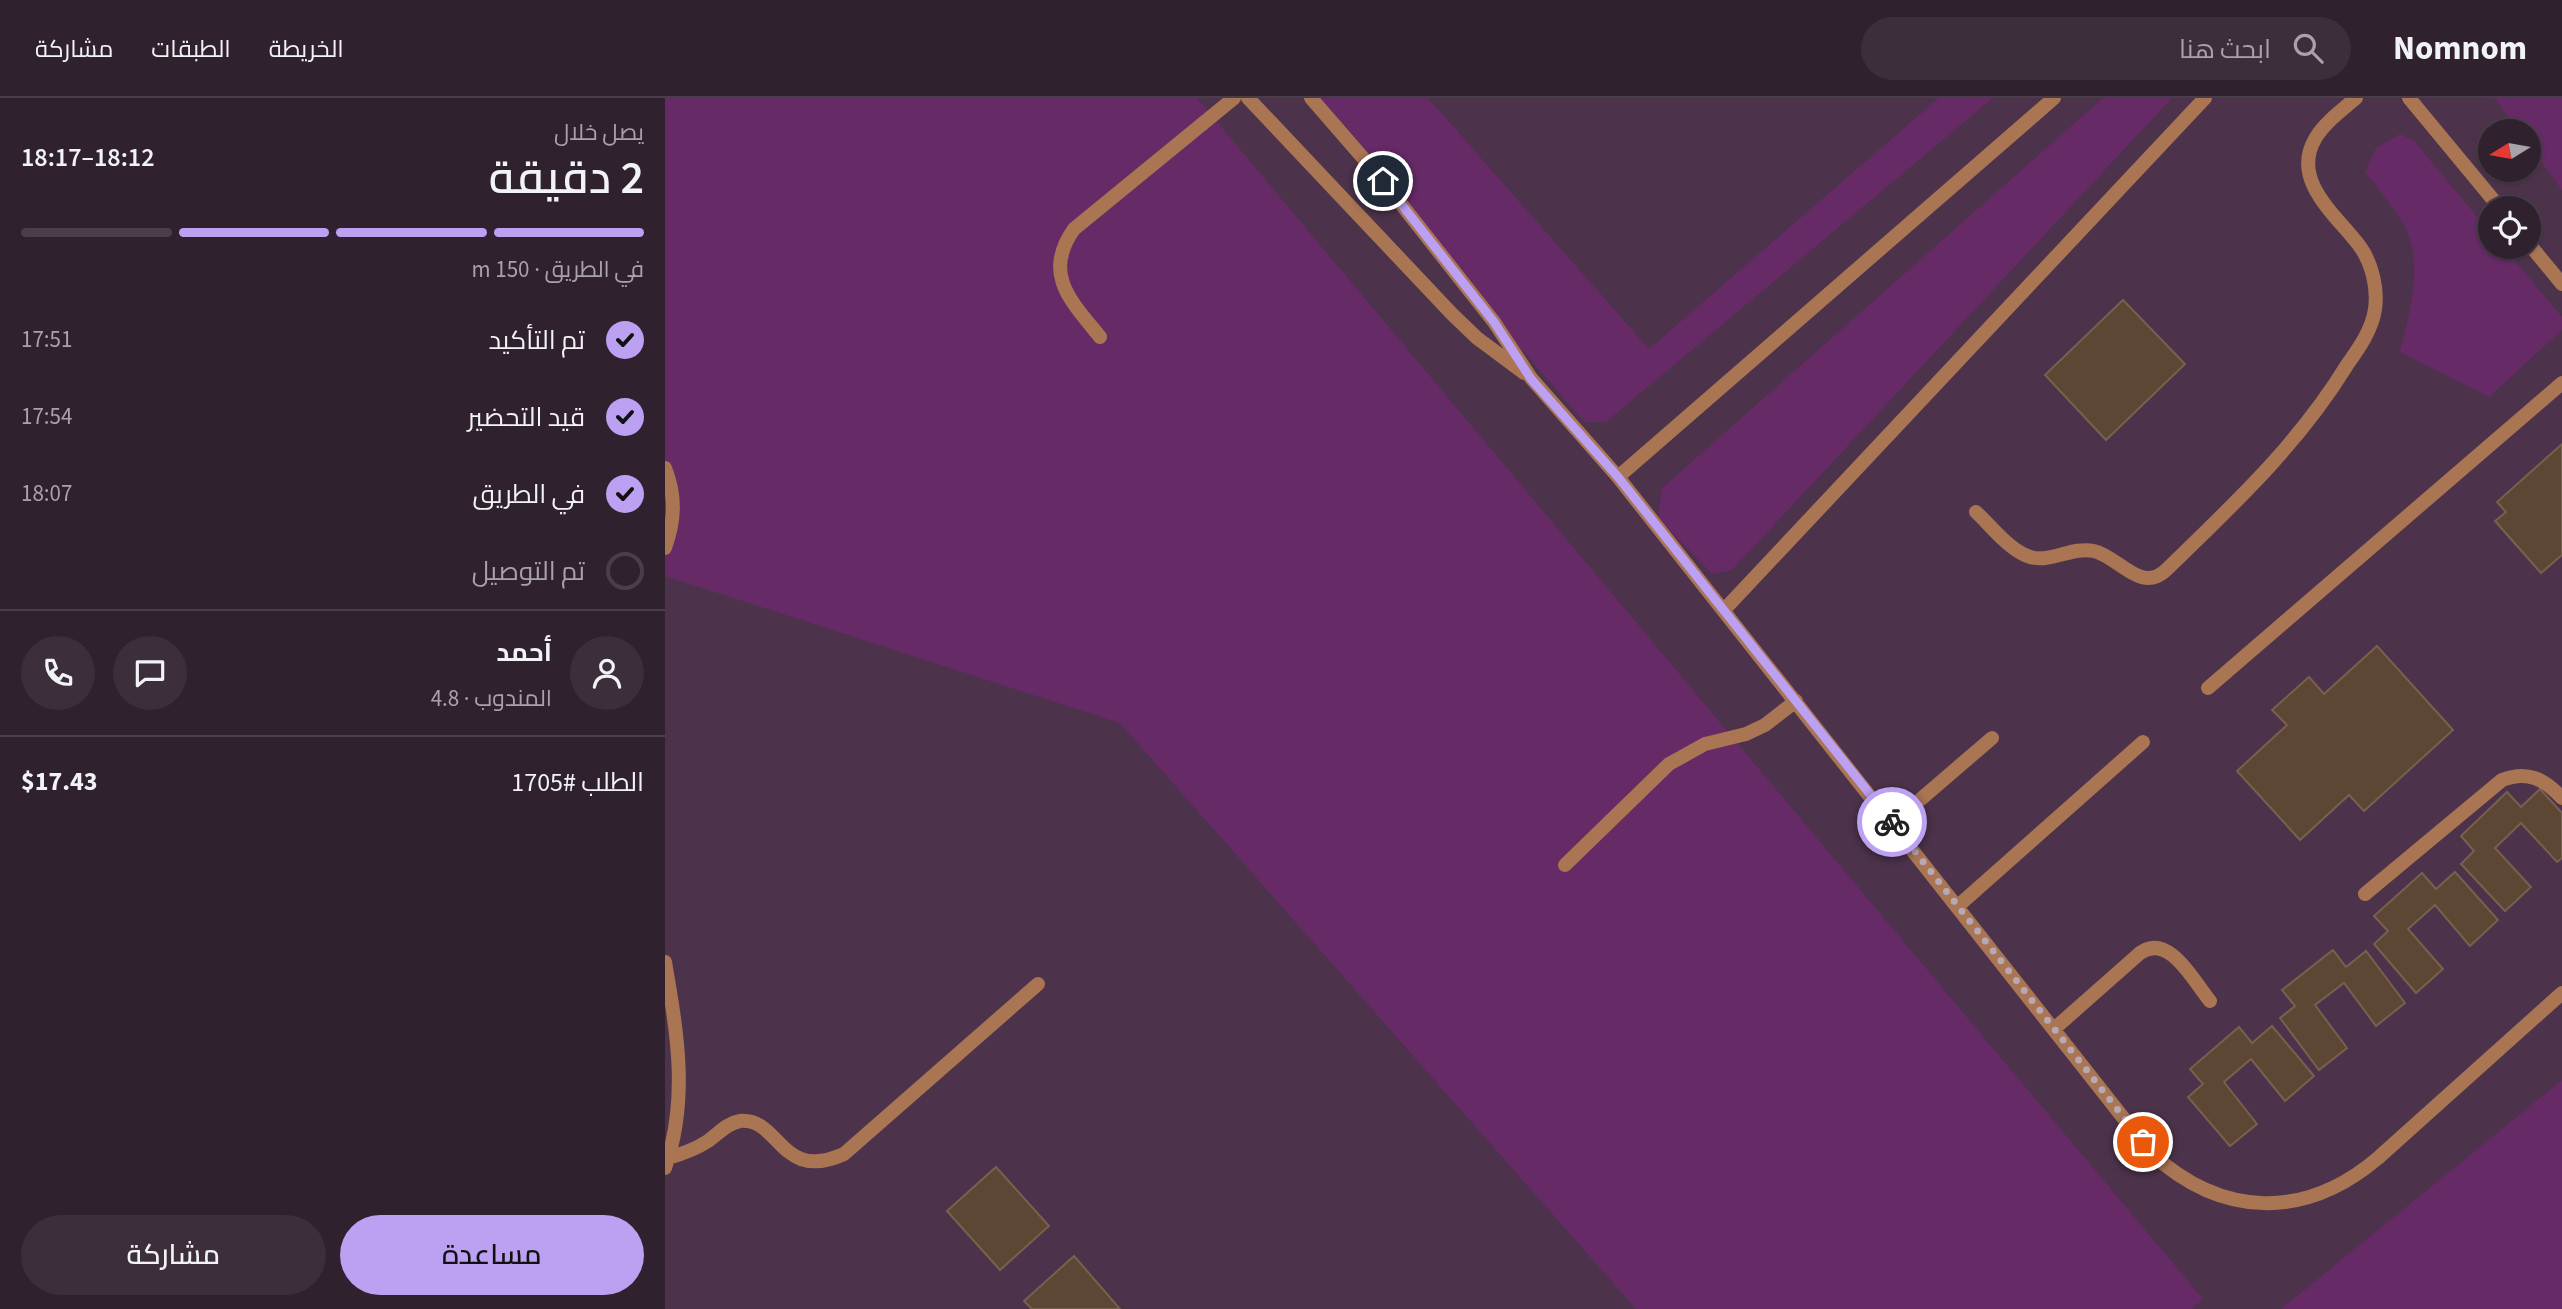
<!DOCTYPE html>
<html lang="ar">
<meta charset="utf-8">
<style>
:root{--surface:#30212f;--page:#3c2e3b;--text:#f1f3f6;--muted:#a8a3aa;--line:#4b3e4b;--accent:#bca0f2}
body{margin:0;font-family:"Source Sans 3",Cairo,sans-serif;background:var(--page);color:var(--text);direction:rtl;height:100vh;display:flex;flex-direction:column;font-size:26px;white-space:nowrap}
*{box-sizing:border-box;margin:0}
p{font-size:23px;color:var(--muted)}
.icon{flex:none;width:38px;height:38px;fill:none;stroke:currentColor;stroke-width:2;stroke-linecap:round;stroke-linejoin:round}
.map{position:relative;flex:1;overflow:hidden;direction:ltr}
.side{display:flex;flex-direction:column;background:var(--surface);width:665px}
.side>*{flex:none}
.needle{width:46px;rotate:259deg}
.tools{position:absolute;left:1813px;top:21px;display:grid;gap:14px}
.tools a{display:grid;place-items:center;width:63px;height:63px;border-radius:50%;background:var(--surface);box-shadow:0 2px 5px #0004,0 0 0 2px var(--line);font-size:35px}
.pin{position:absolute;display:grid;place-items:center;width:60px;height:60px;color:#fff;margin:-30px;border:4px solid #fff;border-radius:50%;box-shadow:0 2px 7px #0007}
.courier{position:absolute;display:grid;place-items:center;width:70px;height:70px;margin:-35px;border:5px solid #bca0f2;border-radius:50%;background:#fff;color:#222;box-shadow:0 2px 9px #0007}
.overview em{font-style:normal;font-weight:600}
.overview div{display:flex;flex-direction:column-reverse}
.overview{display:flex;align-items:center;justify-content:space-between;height:119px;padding:0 21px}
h1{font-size:46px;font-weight:600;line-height:52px}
.bar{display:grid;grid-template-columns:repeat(4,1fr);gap:10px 7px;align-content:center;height:84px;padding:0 21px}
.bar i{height:9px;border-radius:5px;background:var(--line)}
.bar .current{background:var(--accent)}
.bar p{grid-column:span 4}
.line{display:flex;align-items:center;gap:18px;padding:0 21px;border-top:2px solid var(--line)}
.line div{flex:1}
.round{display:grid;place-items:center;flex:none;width:74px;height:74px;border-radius:37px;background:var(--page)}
ol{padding:0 21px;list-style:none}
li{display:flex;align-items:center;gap:21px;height:77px}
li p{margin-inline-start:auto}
li .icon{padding:7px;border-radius:50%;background:var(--accent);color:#111;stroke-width:4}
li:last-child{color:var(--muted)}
li i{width:38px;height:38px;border:4px solid var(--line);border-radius:50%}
.button{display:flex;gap:14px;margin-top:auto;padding:14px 21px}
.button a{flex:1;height:80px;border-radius:42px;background:var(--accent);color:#111;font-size:28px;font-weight:600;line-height:80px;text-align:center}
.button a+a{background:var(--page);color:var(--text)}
header{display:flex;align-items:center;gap:42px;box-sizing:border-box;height:98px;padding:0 35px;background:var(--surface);border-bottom:2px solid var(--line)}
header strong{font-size:33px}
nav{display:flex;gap:38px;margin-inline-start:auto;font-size:24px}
.search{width:490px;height:63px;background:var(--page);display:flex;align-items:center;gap:18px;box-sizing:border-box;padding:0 24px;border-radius:38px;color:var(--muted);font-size:26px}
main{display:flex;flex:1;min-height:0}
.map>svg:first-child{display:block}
.built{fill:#4c334b;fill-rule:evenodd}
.green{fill:#662a66}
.building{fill:#5d4734;stroke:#77604d;stroke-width:2}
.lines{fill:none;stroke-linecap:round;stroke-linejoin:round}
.lane{stroke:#a97553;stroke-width:14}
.done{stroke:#b7a8b6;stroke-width:7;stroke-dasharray:0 12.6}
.route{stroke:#bca0f2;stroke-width:9}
</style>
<header>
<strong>Nomnom</strong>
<div class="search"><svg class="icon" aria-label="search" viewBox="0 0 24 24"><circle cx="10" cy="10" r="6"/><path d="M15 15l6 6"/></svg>ابحث هنا</div>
<nav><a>الخريطة</a><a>الطبقات</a><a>مشاركة</a></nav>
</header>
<main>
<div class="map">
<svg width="1897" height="1211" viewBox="0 0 1897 1211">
<rect width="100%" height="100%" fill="#402c3f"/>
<path class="built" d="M0,0h1897v1211h-1897zM1825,33h39v39h-39zM1825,110h39v39h-39z"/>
<path class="green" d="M0,0h532l1006,1201 -11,10h-556l-516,-586 -455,-147z
M640,0h123l221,251 290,-251h54l-387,324h-22z
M1438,0h69l-440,472 -20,4 -54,-56 4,-30z
M1829,0h68v92l-33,-45v-14h-10z
M1735,36l14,7 76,91v15h13l59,70v13l-73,67 -89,-45c10,-41 26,-93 1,-132 -11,-17 -24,-32 -36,-48l11,-24z
M1897,982v229h-281z"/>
<path class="building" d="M1458,202l62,64 -79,76 -61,-65z
M1897,346v111l-21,18 -46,-52 11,-9 -9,-10z
M1712,548l76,84 -89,81 -15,-16 -49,45 -63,-69 50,-46 -15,-15 37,-33 15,17z
M1875,691l22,24v45l-5,4 -36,-39 -26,25 36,39 -26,24 -44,-47 13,-13 -13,-15 46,-44 14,15z
M1790,774l43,48 -28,26 -35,-41 -27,24 35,40 -27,24 -42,-49 14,-13 -14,-15 48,-43 14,16z
M1668,852l13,17 20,-16 39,52 -29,23 -32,-43 -29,22 32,43 -28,22 -39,-52 15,-12 -13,-16z
M1607,928l42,50 -29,25 -34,-42 -27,23 33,42 -27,22 -42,-49 15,-13 -13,-15 49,-42 13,16z
M331,1069l53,59 -49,44 -53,-59z
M409,1158l46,53h-88l-8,-8z"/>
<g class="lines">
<path class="lane" d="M583,0l204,216 25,24 47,35
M646,0l72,83 111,141 37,56 87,99 533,676c71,65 154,67 227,5l184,-165
M1744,0l91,110
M1864,146l33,40
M435,239c-29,-36 -58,-63 -26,-108l160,-131
M0,370c11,28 10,52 0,80
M953,379l436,-379
M1311,414c15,14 31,35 49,43 24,11 44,-9 69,-4 25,6 46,42 71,20 67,-65 133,-126 182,-206 12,-17 25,-35 28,-56 3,-20 -3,-45 -14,-61 -22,-31 -71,-66 -46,-109 9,-16 27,-29 41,-41
M1059,512l481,-512
M1543,590l354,-305
M1228,725l99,-85
M900,767l104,-101 36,-20 41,-10 19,-9 31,-24
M1700,796l137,-114c26,-10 42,-1 60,18
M1293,808l185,-164
M0,864c12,70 24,137 0,206
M1389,931l86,-76c29,-21 54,29 70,48
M3,1060c14,-4 28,-9 40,-17 10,-7 19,-18 32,-20 40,-4 40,62 104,33l194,-170"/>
</g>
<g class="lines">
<path class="done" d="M1227,724l251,320"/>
<path class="route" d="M718,83l111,141 37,57 87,98 274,345"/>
</g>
</svg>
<div class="tools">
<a><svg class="needle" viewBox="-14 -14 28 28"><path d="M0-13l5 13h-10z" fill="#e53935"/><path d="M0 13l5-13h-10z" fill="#a8a3aa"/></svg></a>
<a><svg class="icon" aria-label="locate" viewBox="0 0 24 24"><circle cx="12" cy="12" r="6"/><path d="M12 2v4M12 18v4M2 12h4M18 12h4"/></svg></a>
</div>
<div class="pin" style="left:1478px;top:1044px;background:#ea580c"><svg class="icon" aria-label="bag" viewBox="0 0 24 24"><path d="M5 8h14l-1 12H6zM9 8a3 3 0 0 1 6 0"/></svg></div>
<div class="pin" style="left:718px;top:83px;background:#1f2937"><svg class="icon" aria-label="home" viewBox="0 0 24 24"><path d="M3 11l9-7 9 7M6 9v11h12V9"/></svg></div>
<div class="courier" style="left:1227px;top:724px"><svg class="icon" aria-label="bike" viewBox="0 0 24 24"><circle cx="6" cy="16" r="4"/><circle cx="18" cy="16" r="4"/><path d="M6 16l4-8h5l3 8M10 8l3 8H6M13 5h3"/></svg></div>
</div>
<section class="side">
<div class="overview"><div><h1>2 دقيقة</h1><p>يصل خلال</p></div><em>18:12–18:17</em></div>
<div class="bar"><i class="current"></i><i class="current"></i><i class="current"></i><i></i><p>في الطريق · 150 m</p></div>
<ol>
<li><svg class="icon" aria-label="check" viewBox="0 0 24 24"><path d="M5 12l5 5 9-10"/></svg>تم التأكيد<p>17:51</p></li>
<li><svg class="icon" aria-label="check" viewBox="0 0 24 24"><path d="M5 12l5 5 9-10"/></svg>قيد التحضير<p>17:54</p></li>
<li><svg class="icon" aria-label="check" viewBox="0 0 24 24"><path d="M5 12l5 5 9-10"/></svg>في الطريق<p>18:07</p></li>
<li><i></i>تم التوصيل</li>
</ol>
<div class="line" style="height:126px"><a class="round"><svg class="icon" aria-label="person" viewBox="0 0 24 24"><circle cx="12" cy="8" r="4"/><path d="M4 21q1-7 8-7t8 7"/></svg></a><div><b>أحمد</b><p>المندوب · 4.8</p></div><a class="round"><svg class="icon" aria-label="chat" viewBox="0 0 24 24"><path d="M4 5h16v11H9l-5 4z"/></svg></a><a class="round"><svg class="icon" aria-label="phone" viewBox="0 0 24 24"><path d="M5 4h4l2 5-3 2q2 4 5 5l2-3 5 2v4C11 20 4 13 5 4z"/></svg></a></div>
<div class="line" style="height:91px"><div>الطلب #1705</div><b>$17.43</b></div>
<div class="button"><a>مساعدة</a><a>مشاركة</a></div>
</section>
</main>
